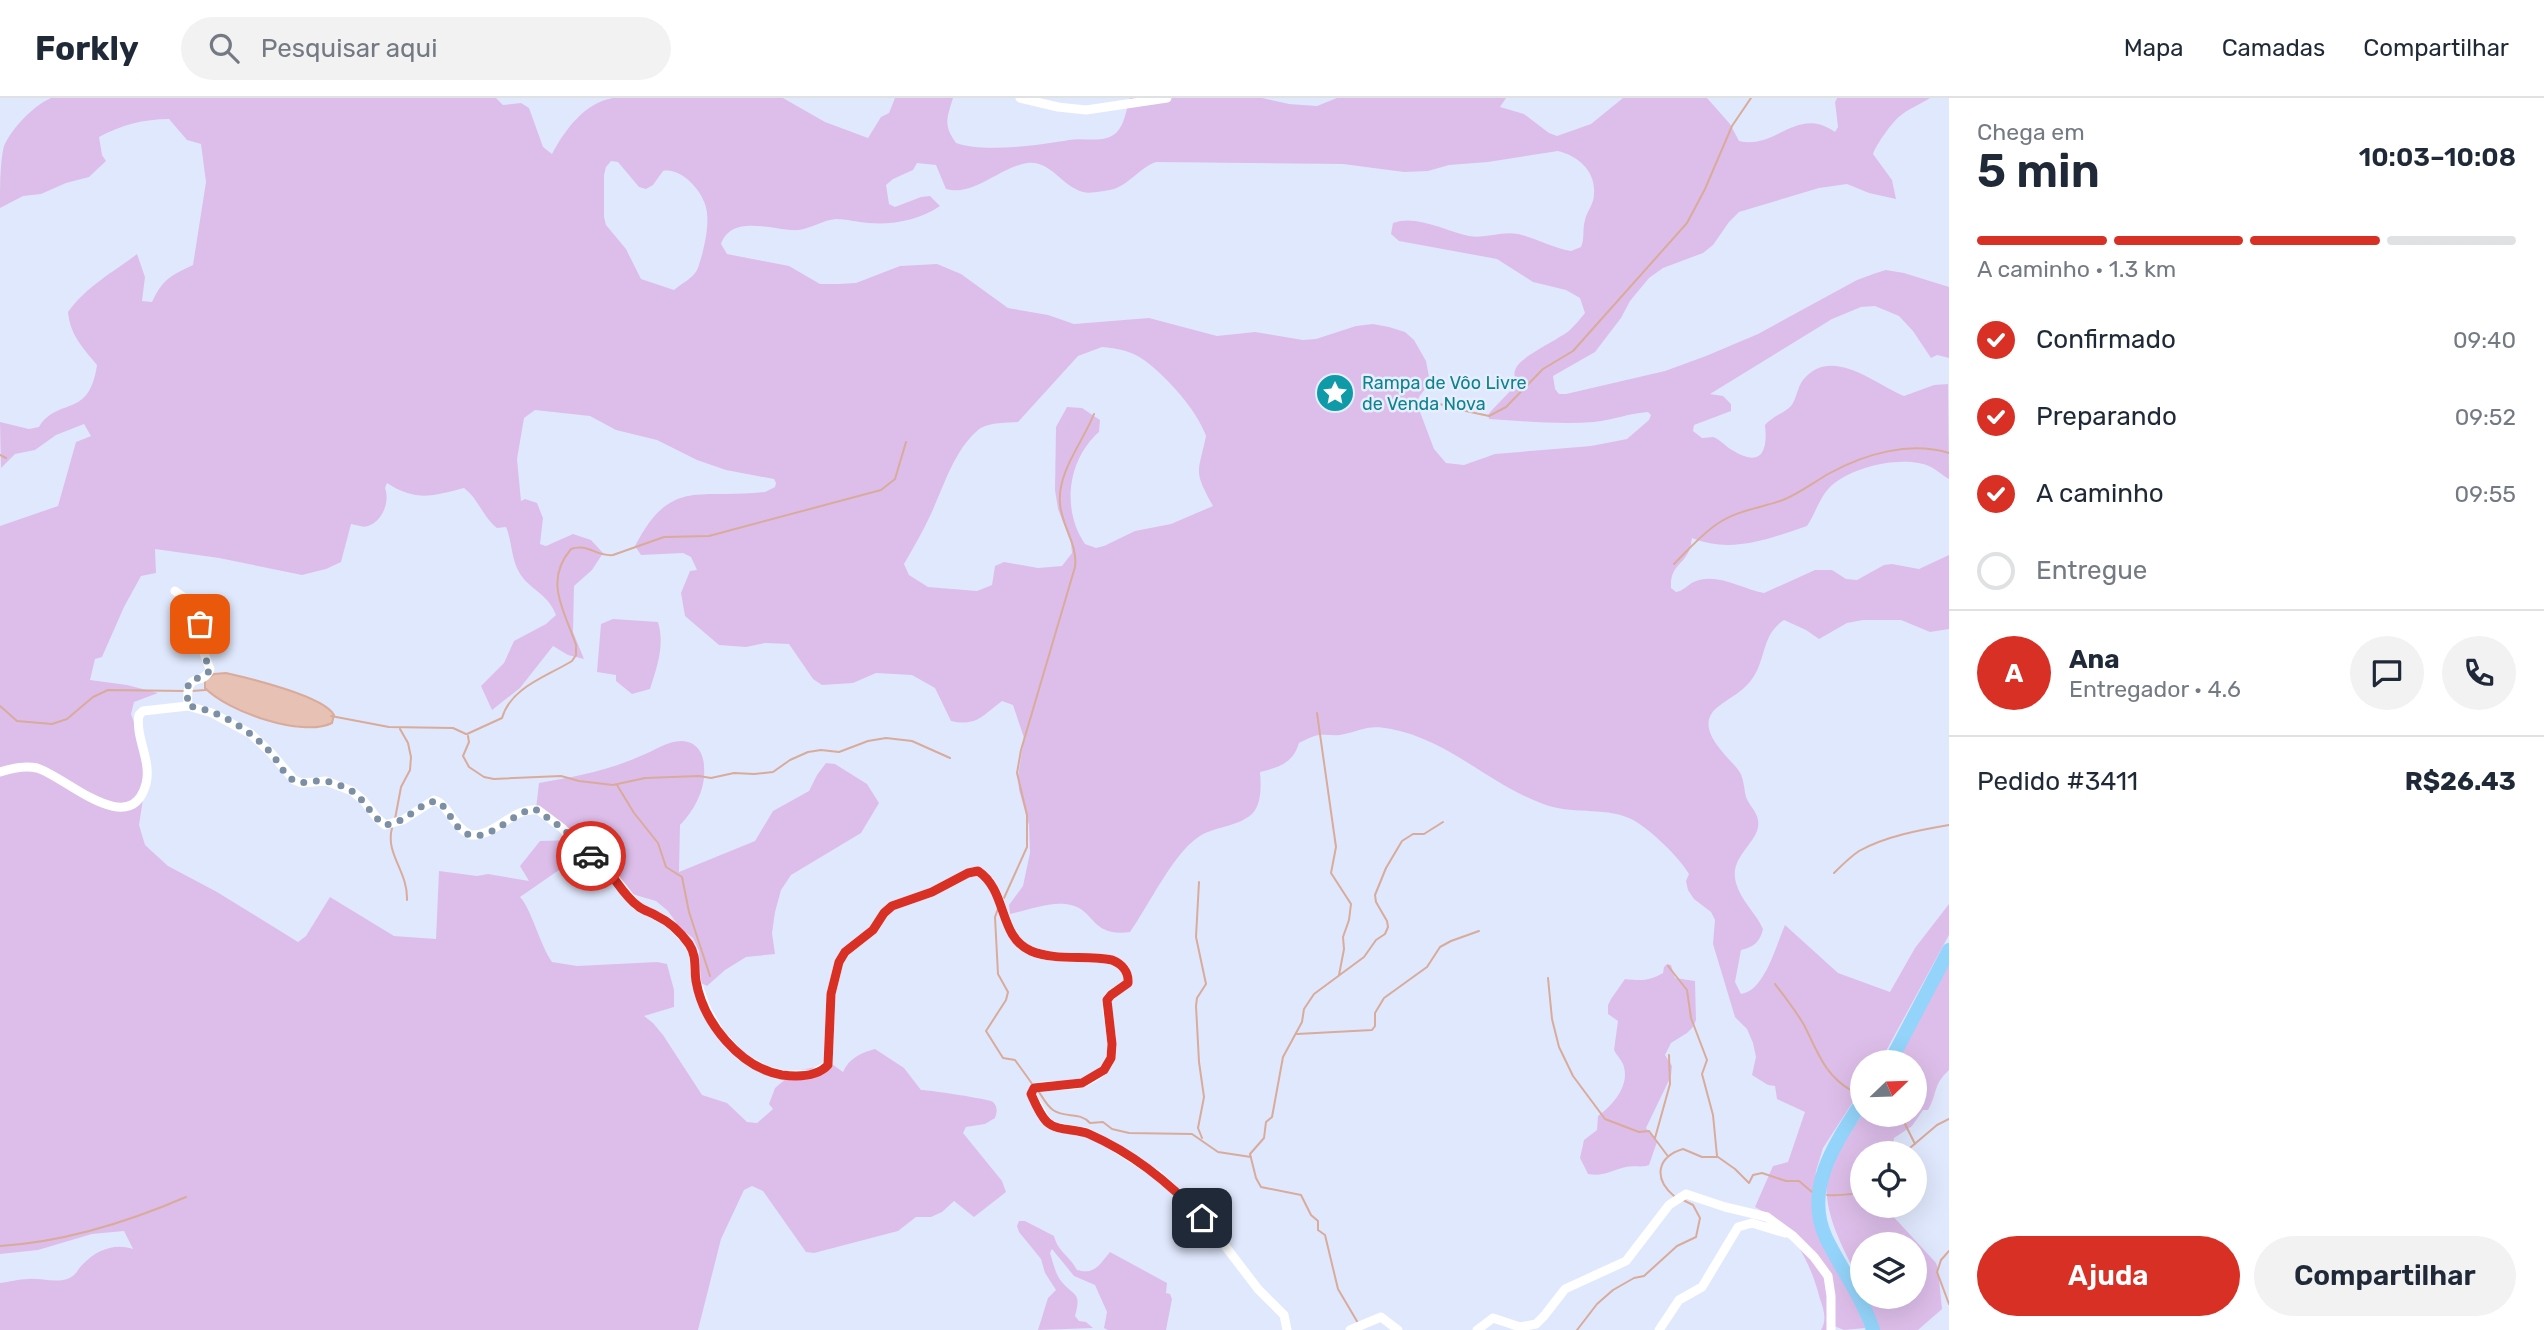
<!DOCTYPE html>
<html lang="pt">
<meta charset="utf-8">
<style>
:root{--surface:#fff;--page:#f2f2f3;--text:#1f2937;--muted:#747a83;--line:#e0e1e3;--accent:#d93025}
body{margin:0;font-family:Rubik,sans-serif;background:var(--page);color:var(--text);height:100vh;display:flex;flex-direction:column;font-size:26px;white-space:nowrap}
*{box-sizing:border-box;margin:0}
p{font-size:23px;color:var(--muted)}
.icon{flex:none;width:38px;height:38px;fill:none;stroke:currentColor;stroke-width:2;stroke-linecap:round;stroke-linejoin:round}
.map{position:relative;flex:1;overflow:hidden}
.drawer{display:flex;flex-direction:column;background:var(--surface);width:595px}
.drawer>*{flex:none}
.needle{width:46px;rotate:67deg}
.fabs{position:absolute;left:1850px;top:952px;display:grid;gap:14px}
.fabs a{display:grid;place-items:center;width:77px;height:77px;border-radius:50%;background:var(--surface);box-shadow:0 7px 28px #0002;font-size:35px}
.pin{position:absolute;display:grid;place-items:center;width:60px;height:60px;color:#fff;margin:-30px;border-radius:14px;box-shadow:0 4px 10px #0006}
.courier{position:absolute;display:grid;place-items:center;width:70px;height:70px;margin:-35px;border:5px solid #d93025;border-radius:50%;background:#fff;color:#222;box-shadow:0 2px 9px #0007}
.head em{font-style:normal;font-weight:600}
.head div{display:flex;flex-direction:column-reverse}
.head{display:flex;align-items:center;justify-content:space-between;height:119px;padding:0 28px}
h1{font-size:46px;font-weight:600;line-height:52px}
.bar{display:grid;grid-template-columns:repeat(4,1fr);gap:10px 7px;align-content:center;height:84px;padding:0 28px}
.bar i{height:9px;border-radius:5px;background:var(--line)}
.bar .selected{background:var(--accent)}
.bar p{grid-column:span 4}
.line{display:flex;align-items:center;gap:18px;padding:0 28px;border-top:2px solid var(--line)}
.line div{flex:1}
.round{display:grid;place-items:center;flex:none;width:74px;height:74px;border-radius:37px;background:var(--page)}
ol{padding:0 28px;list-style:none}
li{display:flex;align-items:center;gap:21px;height:77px}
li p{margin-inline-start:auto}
li .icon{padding:7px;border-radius:50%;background:var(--accent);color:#fff;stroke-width:4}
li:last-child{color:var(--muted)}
li i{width:38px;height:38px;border:4px solid var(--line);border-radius:50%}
.action{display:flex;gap:14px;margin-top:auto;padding:14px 28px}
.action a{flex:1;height:80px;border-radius:42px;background:var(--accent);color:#fff;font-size:28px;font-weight:600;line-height:80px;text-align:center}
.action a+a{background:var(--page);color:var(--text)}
header{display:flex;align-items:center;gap:42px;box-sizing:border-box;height:98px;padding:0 35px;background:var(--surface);border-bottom:2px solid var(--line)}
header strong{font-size:33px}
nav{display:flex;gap:38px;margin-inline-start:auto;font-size:24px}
.search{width:490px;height:63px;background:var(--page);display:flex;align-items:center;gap:18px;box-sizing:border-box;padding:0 24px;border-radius:38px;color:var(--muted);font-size:26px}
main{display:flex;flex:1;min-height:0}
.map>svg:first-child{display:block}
.green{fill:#ddbeea;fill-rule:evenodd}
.water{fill:#e7c1b4;stroke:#d9ab9a;stroke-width:2}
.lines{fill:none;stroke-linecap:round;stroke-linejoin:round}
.stream{stroke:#d9ab9a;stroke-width:2}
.minor{stroke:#fff;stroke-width:9}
.highway{stroke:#94d4fa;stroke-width:14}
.done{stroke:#7d8fa4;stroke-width:7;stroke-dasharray:0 12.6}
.route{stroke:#d93025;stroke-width:9}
.labels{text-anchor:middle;stroke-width:5;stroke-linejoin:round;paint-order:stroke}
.culture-label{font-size:18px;fill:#0d838f;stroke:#e7eeff;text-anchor:start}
</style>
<header>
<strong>Forkly</strong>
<div class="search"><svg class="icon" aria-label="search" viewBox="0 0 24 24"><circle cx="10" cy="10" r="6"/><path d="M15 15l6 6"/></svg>Pesquisar aqui</div>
<nav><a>Mapa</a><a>Camadas</a><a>Compartilhar</a></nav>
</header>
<main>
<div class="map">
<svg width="1949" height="1232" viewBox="0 0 1949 1232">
<rect width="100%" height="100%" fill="#e0e8fd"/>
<path class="green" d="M51,0h445l7,7 18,-2 8,5 14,39 9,7c13,-24 32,-51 61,-56h170l42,24 43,16 13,-21 8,-4 6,-15h58c-6,20 -10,27 3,45 28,10 84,2 113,-3 15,-3 35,4 47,-7 9,-9 10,-23 14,-35h132l27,6 28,2 20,-8h169l-6,9 24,7 25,19 8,3 34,-12 32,-26h84l23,26 9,17c37,9 58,-36 96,-9l3,-5 -3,-25 2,-4h93c-9,6 -22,11 -30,18 -8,6 -24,29 -27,38l19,26 4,19 -27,-6 -22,-9 -28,4 -80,24 -10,10 -16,23 -10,8 -40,15 -14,10 -19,23 -9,17 -26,34 -42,24 2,13 4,5h7l99,-23 41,-15 52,-22 99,-54 19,-7 10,-3 18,3 45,14v71l-12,-3 -6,3 -18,-27 -14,-15 -24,-10 -14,1 -29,12 -122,75 13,2 8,8v7l-37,14 -1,6 9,7c2,0 10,-1 11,-1 7,2 13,10 19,13 29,18 36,2 33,-25 8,-9 21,-13 26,-19 6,-8 6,-18 12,-26 28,-35 72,4 101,16l30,-11 14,-1 1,95c-6,-3 -12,-9 -18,-12 -27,-13 -82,0 -102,21 -10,11 -14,26 -22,38 -39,13 -75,28 -115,12 -1,4 -1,9 -3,13 -7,15 -19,15 -18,37l5,4c8,-1 12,-8 20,-11 23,-8 46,8 68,12l51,-23h17l14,9 11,1 27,-15 8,-1 27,5 30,-14v74l-19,3 -29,-12h-38l-16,3 -28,16 -13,-9 -22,-10c-23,15 -17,38 -32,59 -11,16 -31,22 -40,34 -14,20 18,45 27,58 5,7 5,18 7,26 3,8 11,15 12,23 4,22 -30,35 -22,63 5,18 20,30 27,46 -3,13 -9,18 -22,21l-6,32 6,12c24,-3 35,-49 44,-69l53,48 52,19 25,-44 34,-44v31l-69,127h-18v26l-39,60 -7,23 -2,25 51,132 -21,2 -10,-4v4h-13c6,-10 3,-20 -1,-31 -10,-39 -28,-72 -65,-92l18,-41 15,-4 17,-50 -28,-13 -2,-13 -7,-1 -16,-10 4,-18 -3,-14 -6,-14 -12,-12 -22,-73 2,-24 -4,-8 -17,-13 -6,-9 -2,-9 3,-7c-10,-17 -38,-44 -56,-54 -24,-13 -58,-6 -84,-14 -56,-18 -99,-66 -158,-77 -25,-5 -29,2 -51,6 -7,1 -14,-1 -21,0 -7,1 -14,5 -20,8 -6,20 -19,24 -39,29 1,13 2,32 -8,42 -16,14 -39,12 -55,24 -25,18 -48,67 -67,94 -40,5 -34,-21 -59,-27 -19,-5 -42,5 -61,9l-1,-9 14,-19 7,-33 -1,-28 -10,-35 -1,-14 6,-38 -11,-33 -11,-4c-19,14 -25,26 -51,20l-16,-33 -23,-13 -36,-2 -23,10 -31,2 -9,-6 -24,-35 -24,-1 -19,4 -27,-2 -34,-29 -4,-23 9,-22 7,-1 -6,-13 -8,-4 -42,2 -6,-9c36,-70 65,-46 130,-54l10,-5 1,-4 -2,-4 -48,-9 -29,-10 -40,-20 -41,-10 -26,-14 -55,-6 -11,8 -7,41 4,42 4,-2 12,4 6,15 -3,26 6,2 27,-12 18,6 12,13 -11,17 -18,16 -1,46 11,27 -16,-4 -15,-9 -33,42 -28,22 -11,-24 23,-23 10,-22 32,-17 10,-9c-9,-23 -27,-25 -37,-43 -8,-14 -7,-31 -13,-45l-9,1c-15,-12 -17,-27 -33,-40 -31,8 -48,14 -77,-5l-2,5c5,13 -2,33 -17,38 -5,2 -11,-1 -17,-2l-10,38 -15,7 -24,6 -83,-17 -64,-9 1,24 -15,3 -17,31 -22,50 -7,2 -5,21 37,5 31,8 -24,9 -3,12 11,32 3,40 -6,39 6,20 23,21 49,26 81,50 8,-6 24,-39 64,39 42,3 3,-68 38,5 11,-2 41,7 -9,-15 20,-25 35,-1 -39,-31 3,-26c35,-6 71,-13 104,-28 12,-5 31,-18 45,-13 11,3 16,14 16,25 2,22 -9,42 -24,58l-1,47 76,-31 18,-30 36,-20 8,-16 9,-12 9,1 32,20 12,19 -18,30 -70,42 -10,15 -6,22 -3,21 3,21 -29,3 -21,13 -18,16 -6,-3 -2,-32 -6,-13 -13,-10 -12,-17 -12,-10 -24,-7 -30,-34 -24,3 -19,7 -39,27c11,11 20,48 32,65l25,4 80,-4 10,2 7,26v17l-30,9 9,7 10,12 39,60 25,8 20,19 10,1 16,-14 -4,-5 6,-16 20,-17 37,-7 11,8c6,-14 18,-19 32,-23l29,19 17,22c9,0 68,9 72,12 5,5 4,10 2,16l-10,6 -19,3 -3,6 39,48 4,11 -32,25 -20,-16 -12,11 -11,5h-15l-18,14 -84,22 -8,-1 -43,-61 -11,-5 -8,4 -23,49 -23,91h-698v-47c9,-1 19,-4 28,-4 12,-1 27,4 39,0 9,-3 10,-9 16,-15 14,-14 31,-21 50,-15l-9,-18 -32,3 -54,16 -38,4v-728l58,-20 18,-64 15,-6 -7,-12 -28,11 -21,15 -20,4 -14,14 -1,-46 29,7 10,-2c19,-31 50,-7 58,-62 -14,-17 -27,-30 -29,-53 19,-26 44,-39 69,-58l8,23 -3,24 10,1c11,-23 18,-26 41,-37l13,-83 -5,-38 -14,-4 -18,-21c-25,0 -48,6 -70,18l3,18 4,6 -17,16 -23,6 -25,11 -18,2 -23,12c0,-18 0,-47 4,-62 8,-18 29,-40 47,-48zM1558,53c20,5 38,20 36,43 0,10 -7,17 -9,26 -3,10 0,18 -4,27l-10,4c-19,-3 -35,-13 -53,-17 -17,-3 -33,5 -49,2 -23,-5 -53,-22 -76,-13l-2,11 8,7 98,18 36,23 33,8 14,8 5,15c-5,6 -10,12 -15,17 -12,10 -50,27 -54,38 -3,6 -1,10 1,16l-26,27 -3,4 1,4c35,2 70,6 105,3 19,-2 36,-9 54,-10l3,3 -2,5 -22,19 -36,7 -96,8 -31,11 -18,-2 -12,-14 -17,-45 2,-7 11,-15 -4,-21 -12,-21 -9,-8 -16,-5 -16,-3 -17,2 -40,13 -13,1 -48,-8 -38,4 -68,-18 -75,6 -26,-9 -40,-7 -47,-34 -24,-10 -37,2 -44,17 -18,1h-18l-31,-18 -62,-12 -6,-10c11,-32 56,-12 78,-14 13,-2 24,-10 37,-11 10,0 21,3 32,4 25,2 52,-3 72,-17l-10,-10 -9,1 -26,10 -6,-3 -3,-19 7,-6 20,-9 4,-7 19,2 10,24c27,8 54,-22 81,-26 24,-3 34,23 56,29 7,2 20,-1 27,-2 17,-3 29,-22 46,-28l187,2 61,8 24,-1 21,-6 39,-3zM611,63l7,1 21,25 7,2 7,-4 10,-14c20,-4 43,24 44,42 2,16 -4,40 -9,55 -4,10 -16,15 -24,22l-33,-11 -15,-30 -20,-24 -2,-8v-42l2,-8zM1102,249c14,1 30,4 42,13 22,16 53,50 62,76 -8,38 -13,34 7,70l-42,18 -36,7 -31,15 -8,2 -11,-4c-24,-35 -17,-85 14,-112l1,-12 -18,-12 -15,-1 -11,20 -1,63 3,19 13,34 1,10 -10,13 -24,2 -34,-6 -9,4 -3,19 -15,6 -49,-4 -19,-12 -5,-11c9,-16 18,-31 26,-48 13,-27 23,-64 47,-85 9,-9 28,-8 41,-9l60,-66z
M613,521l45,3c7,23 -1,45 -8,67l-18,5 -16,-13v-6l-19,-3 4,-48z
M1949,865v107c-17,16 -11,23 -21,40h-5l-11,16 -18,12 -2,15h-30v53h25l4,8 45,49 2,6 4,40 -24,21h-40l-10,-33h46v-53h-52v41c-18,-35 -48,-84 -30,-124 8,-16 20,-31 30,-46h52v-53h-19z
M1667,866l4,1 4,13 20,3 1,39 -3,7 -6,6 -16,10 -6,12 7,11 -1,10 -25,52 11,14 -8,23c-8,3 -15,0 -23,2 -14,3 -22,10 -38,7l-8,-16 4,-18 13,-10 1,-14c15,-11 33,-31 25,-52 -2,-5 -7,-9 -9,-14l4,-29 -10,-7v-9l3,-6 14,-20c15,2 25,2 38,-6l1,-6z
M1019,1123h6l29,15c4,16 16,20 23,34 18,5 22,-5 33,-18l57,31 -1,10 4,1 2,5 -6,31h-58l-4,-2 3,-16 -12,-27 -21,-9 -22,-27 -2,4c3,9 5,20 11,28 13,16 21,10 14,35l4,5 7,1 7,6 -55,2 10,-32 8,-8 -11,-17 -4,-14 -22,-27 -2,-6z"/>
<path class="water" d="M226,575c22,5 98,23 108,42l-2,8c-30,15 -105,-12 -127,-35v-8l9,-6z"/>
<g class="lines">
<path class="stream" d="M1431,303l21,7 37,8 17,-9 37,-38 30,-18 114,-128 18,-34 27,-63 19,-28
M0,357l6,3
M1674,466c14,-14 27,-29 43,-40 20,-14 44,-16 66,-24 17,-7 31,-18 47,-27 35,-19 79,-32 119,-20
M191,593l15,-1
M0,608l17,15 35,3 15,-5 26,-22 15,-7 77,1
M1317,615l19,134 -5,26 20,31 -2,16 -6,17 1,12 -5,26
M331,618l58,11 64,1 13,6
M467,636l35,-16c9,-31 44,-41 70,-57l4,-6v-10c-11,-34 -33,-63 -5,-96 16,-6 27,8 42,6l51,-18 45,-1 172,-46 14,-11 11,-37
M468,638l1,6 -6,14 6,11 15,10 10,2 67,-3 18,5 34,4 32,-7 54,-2 12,2 23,-5 20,1 19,-2 17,-12 18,-8 13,-2 18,2 29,-11 18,-3 26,3 38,17
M617,687l17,28 24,30 8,24 16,10 7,35 21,64
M395,721l6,-32 9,-17 1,-13 -3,-14 -8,-14
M392,730c-7,26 16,43 15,72
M1834,775c8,-8 16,-16 25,-22 27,-15 61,-21 90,-26
M1199,784l-3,55 10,47 -9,14 -1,8 3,56 5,35 -6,31 4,10
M1004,800l23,-51v-32l-10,-42 4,-23 54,-183c3,-23 -13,-40 -15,-63 -3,-32 23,-62 34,-90
M999,808l-4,11 3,57 10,18 -2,8 -20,31 17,27 12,2 18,25
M1668,868l19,24 4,28 16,42 -5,14 11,41 4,41
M1548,880l4,41 7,28 14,29 32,43 34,13 10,-1 18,24
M1775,886c10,13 21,27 29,41 14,27 20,50 48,66
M1297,936l75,-4 3,-4v-13l9,-15 43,-31 13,-20 11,-6 28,-10
M1039,994c4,6 8,14 14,18 13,9 26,1 37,13l13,-1 9,7 17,4 63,1 26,18 33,5
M1873,1017l5,4 14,-4 12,7 11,22
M1655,1040l15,-54 -1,-29
M1904,1055l33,-28 12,-6
M1827,1097c5,1 31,-1 35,-3
M1674,1098c-21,-18 -17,-39 9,-47l19,8h16l17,12 14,14 4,-8 9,-2 24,8h13l13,11
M0,1148c64,-4 128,-24 186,-49
M1949,1153l-8,9 -4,12 12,32
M1358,1225l-20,-34 -13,-54 -7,-5v-9l-7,-6 -10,-20 -40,-8 -5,-9 -6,-24 14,-16 2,-16 6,-5 11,-60 19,-35 2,-13 10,-15 50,-37 12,-17 9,-6 3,-7 -1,-6 -11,-19 -1,-7 11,-27 16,-27 11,-7h11l19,-12
M1577,1232l20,-26 16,-14 21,-12 10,-2 33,-30 19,-9 4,-19 -7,-13 -10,-5"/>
<path class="minor" d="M1020,0l38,9 28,3 81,-12
M175,493l23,17 4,40 8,21c-8,20 -25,-2 -22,37
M0,674c12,-4 24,-7 37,-4 28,8 93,73 109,16 6,-23 -11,-46 -7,-69l4,-4 45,-5 24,7 39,21 20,19 23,27 8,3 24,-2 26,10 11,9 14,18 8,7 18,-5 31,-20c16,5 18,27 37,35 26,1 41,-28 67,-25l24,18 26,26 18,13 31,39 30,15 18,18 8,13 3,28 11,30 13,23 22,24 24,13 19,5 27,-1 16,-9 3,-71 8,-32 6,-10 28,-22 11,-17 8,-7 40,-14 36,-19 10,-2c31,19 20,66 53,80 24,10 55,4 81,9 10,4 18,12 16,23l-17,11 -4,6c-2,25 17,55 -8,74 -8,6 -16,10 -26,11 -13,2 -26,-2 -39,3l-3,6 16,28 9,5 30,5 20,10 52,33 29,27 29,32 42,55 26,26 3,15
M1350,1232l31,-13 17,13
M1477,1232l16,-12 27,9 16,-3 8,-8 21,-27 61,-28 43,-56 17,-11 39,13 42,10 26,19 21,21 14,19 3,20v34
M1659,1232l20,-30 23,-13 36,-60 14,-4 33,10"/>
<path class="highway" d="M1890,964l59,-112
M1862,1004c-26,40 -59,87 -36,136 15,31 36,58 47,92"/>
</g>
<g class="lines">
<path class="done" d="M200,526l2,24 8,23 -21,12 -2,7 1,16c29,3 64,25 83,47 8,9 13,23 24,28 8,4 18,-1 27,0 7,0 14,3 20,5 23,9 25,27 43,39 22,-2 34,-23 52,-24 13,8 15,26 30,33 23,9 46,-23 68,-25l27,19 29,28"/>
<path class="route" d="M591,758c21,12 28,36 47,50 6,5 13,6 19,10 13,6 24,17 32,28 8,12 5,24 7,37 7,41 44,87 86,94 16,2 35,2 46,-10l3,-71 8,-32 6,-10 28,-22 11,-17 8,-7 40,-14 36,-19 10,-2c30,20 20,66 53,80 24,10 55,4 81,9 10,4 17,12 16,23l-17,12 -4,5 5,44 -1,14 -7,12 -22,13 -48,5 -3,6c4,9 9,21 16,28 11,10 29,6 42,12 43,19 81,49 113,84"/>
</g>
<defs>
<symbol id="sight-disc" viewBox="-11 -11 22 22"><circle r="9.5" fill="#0f9aa8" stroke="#e7eeff"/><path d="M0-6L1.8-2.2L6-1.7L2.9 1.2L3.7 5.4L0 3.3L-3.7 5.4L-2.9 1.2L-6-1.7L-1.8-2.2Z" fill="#fff"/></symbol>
</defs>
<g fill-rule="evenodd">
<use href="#sight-disc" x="1313" y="273" width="44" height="44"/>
</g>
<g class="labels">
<g class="culture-label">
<text x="1362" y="291">Rampa de Vôo Livre<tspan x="1362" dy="21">de Venda Nova</tspan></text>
</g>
</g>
</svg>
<div class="fabs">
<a><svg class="needle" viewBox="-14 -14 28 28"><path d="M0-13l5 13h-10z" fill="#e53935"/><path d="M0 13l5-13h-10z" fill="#747a83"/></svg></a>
<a><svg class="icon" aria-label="locate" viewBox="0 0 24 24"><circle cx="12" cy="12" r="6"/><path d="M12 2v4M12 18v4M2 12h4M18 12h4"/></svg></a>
<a><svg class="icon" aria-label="layers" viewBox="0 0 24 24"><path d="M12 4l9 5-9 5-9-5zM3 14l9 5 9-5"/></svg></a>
</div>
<div class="pin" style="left:200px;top:526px;background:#ea580c"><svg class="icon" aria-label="bag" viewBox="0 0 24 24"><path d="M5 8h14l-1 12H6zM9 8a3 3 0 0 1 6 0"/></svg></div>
<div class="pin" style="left:1202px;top:1120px;background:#1f2937"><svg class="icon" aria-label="home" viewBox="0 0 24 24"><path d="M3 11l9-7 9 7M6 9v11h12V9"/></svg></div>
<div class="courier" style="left:591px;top:758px"><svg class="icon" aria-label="car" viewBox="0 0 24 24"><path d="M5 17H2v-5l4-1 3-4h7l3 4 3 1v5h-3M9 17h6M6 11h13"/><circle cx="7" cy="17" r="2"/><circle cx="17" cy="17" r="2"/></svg></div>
</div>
<section class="drawer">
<div class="head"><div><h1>5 min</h1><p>Chega em</p></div><em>10:03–10:08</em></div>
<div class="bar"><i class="selected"></i><i class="selected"></i><i class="selected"></i><i></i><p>A caminho · 1.3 km</p></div>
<ol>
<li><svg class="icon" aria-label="check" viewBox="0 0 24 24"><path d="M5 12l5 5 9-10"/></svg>Confirmado<p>09:40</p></li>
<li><svg class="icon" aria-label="check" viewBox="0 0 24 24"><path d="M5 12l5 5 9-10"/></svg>Preparando<p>09:52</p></li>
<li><svg class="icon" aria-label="check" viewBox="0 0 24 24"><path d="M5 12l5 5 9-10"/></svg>A caminho<p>09:55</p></li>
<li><i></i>Entregue</li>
</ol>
<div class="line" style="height:126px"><b class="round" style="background:var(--accent);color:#fff">A</b><div><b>Ana</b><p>Entregador · 4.6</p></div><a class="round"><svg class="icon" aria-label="chat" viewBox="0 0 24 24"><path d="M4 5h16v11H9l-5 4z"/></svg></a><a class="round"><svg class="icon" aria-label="phone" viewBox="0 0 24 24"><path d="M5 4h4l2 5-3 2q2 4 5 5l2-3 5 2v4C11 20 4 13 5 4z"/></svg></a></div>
<div class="line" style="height:91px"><div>Pedido #3411</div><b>R$26.43</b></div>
<div class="action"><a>Ajuda</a><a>Compartilhar</a></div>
</section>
</main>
